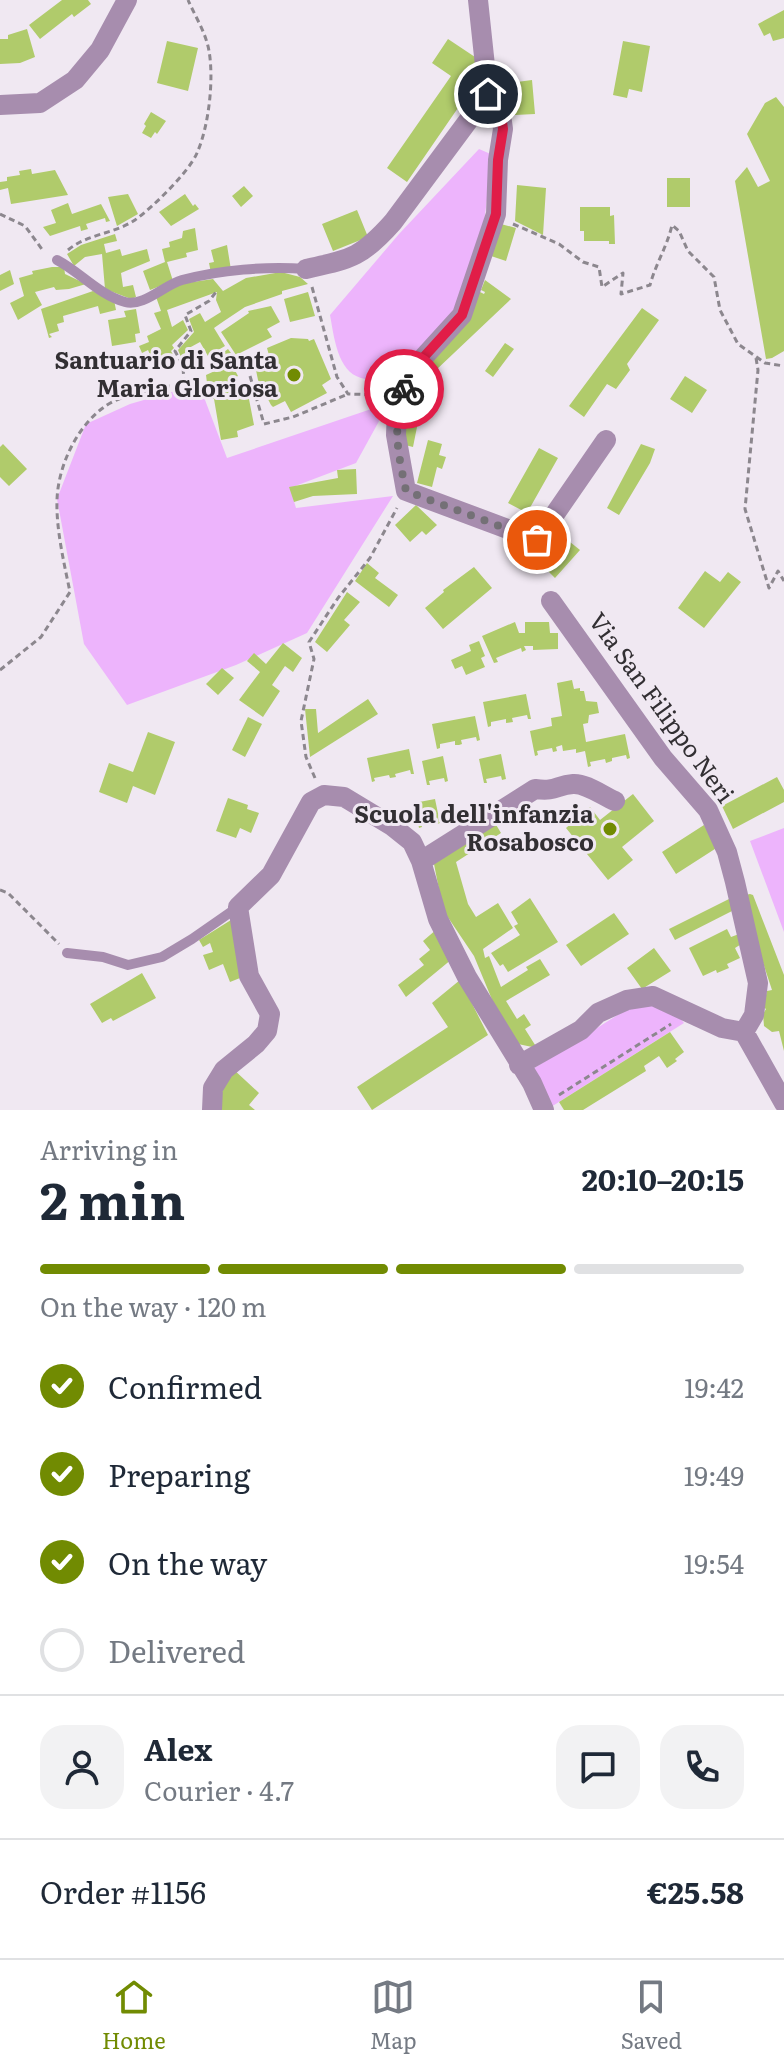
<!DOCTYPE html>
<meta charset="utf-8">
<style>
:root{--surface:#fff;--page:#f2f2f3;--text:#1f2937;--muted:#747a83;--line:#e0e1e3;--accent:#718b02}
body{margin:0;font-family:Literata,serif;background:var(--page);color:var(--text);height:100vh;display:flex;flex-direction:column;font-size:30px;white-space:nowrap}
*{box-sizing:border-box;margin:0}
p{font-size:26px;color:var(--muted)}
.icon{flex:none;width:44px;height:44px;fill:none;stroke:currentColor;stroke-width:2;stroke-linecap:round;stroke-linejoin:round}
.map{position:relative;height:1110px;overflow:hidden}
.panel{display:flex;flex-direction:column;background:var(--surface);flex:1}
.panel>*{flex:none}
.pin{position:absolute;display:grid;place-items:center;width:68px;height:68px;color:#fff;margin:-34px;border:4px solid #fff;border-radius:50%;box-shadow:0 2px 8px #0007}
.courier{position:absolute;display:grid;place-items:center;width:80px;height:80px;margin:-40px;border:6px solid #e11d48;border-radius:50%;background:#fff;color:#222;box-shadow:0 2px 10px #0007}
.summary em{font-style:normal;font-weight:700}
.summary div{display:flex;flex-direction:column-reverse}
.summary{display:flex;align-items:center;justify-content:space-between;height:136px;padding:0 40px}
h1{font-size:52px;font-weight:700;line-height:60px}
.bar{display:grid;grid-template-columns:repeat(4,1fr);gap:12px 8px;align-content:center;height:96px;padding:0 40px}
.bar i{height:10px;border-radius:6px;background:var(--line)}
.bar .current{background:var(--accent)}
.bar p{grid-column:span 4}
.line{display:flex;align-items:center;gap:20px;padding:0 40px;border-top:2px solid var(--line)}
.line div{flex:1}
.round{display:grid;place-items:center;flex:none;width:84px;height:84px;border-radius:24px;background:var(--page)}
ol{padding:0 40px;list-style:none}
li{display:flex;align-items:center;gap:24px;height:88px}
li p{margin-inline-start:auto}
li .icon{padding:8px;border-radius:50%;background:var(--accent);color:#fff;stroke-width:4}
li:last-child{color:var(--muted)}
li i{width:44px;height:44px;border:4px solid var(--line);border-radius:50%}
.tab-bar{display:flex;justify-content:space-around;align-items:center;height:112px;border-top:2px solid var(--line);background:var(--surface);font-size:22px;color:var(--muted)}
.tab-bar a{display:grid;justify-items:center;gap:4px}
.tab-bar .current{color:var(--accent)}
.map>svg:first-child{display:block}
.green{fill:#edb4fc}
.building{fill:#b0cb6b}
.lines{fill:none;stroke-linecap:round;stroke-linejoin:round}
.path{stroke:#8c878e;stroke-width:3;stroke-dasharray:6 4;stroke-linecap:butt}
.service{stroke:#a78dae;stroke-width:10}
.minor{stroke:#a78dae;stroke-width:20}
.done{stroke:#747076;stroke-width:8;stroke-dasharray:0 14.4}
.route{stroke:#e11d48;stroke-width:10}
.poi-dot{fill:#718b02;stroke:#f0e8f2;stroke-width:3}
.labels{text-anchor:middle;stroke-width:6;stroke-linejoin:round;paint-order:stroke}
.poi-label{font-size:24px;font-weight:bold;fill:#322f33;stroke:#f0e8f2;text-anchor:end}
.street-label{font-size:24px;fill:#322f33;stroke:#f0e8f2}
</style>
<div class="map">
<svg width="784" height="1110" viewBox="0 0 784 1110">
<rect width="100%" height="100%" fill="#f0e8f2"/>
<path class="green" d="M479,149l14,6 -11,82 -31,85 -56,59c-11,-1 -23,0 -34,-3 -24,-7 -27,-42 -31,-63l69,-81z
M199,384l28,74 162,-55 -33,60 -66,25 6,20 97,-12 -86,137 -71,32 -109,40 -43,-61 -27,-145 29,-75 44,-20z
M784,828v104l-34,-91z
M668,1003l16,20 -133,84 -17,-39 93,-59z"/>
<path class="building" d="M62,0h26l3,4 -17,13 -2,-3 -32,25 -11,-14z
M784,10v28l-11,3 -3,-8 -6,3 -6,-12z
M27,29l8,28 -15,6 -20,1v-25h8v-4z
M448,39l30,20 -16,23 9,7 -64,93 -20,-14 64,-92 -19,-13z
M167,41l31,7 -10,43 -31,-8z
M623,41l27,5 -8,46 -13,-3 -2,9 -14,-3z
M532,80l3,34 -20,1 -1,-19h4l-1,-14z
M776,97l8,10v244l-12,7 -6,1 -31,-178 12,-14 11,20 12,-6 -23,-47 18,-31z
M151,112l15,9 -9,13 -2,-2 -4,6 -9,-5 4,-7 -2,-2z
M31,169l1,5 23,-4 13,25 -57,9 -3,-16 -8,2v-8l7,-1v-4l13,-2 -1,-4z
M667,178h23v29h-23z
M517,185l29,3 -3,47 -28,-14z
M244,186l9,10 -12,11 -9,-11z
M128,194l10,20 -21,12 -9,-29z
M185,194l8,12 2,-2 4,5 -28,17 -12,-14z
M68,203l4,11 29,-10 9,17 -4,1 -1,-4 -19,6 2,5 -7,2 -1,-5 -30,10 -7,-9 13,-4 -5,-13z
M580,207h30v9l4,-1 1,29h-6v-3h-25v-10h-4z
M357,210l11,27 -35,14 -11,-27z
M501,224l15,4 -10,33 -15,-5z
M195,228l3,22 -12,3 1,4 -20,5 6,19 -23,9 -7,-19 22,-9 -3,-13 8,-2 -1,-5 13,-4 1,-7z
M115,234l2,7 -13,3 2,9 14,-4 2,7 25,-7 3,12 -29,12 2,14 10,-2 3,12 -5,2 -26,-10 -3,-35 -17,3 -11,9 -7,-12 14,-9z
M227,245l4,25 -20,3 -2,-10 5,-1 -3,-12z
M52,267h12l1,7 21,10 -17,5 -13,1 -2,-3 -19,5 7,13 -24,15 -8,-17 14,-7 -5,-18 14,-4 -1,-3z
M10,270l4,14 -14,7v-16z
M281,272l19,5 8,7 -26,7v3l-37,13 -21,14 -10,7 11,18 -17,10 -8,-14 -11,6 4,8 -10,6 -5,-12 16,-18 -5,-13 11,-6 5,9 16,-10 -5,-12 1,-8 -50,18 5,17 11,-7 5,10 -16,15 2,3 -3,3 6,11 -20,8 -9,-20 -6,3 -3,-7 10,-4 -2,-6 14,-7 -7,-16 7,-2 -6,-17 31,-11 27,-4 10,12 23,-13z
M485,280l26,19 -76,72 -11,21 -11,55 -12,-3 -1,-12 12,-50 68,-90 4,2 1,-2 -4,-2z
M93,291l21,9 2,10 -16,4 -2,-8 -35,10 1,6 -7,2 2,7 -10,3 3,3 -3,1 -8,-29z
M308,292l7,24 -25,6 -6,-23z
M271,306l9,16 -13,7 5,8 -36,18 -15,-23 28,-19 -1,-2z
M642,308l17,12 -32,44 3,6 -14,19 -9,-5 -23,33 -15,-11z
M136,309l4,24 -5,1 1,8 -24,4 -4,-26 18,-3 -2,-6z
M291,338l17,1 1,2 5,-2 17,40 -9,6 5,8 -36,19 -6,-11 -12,6 -2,-2 -13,-25 -3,-15 15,-6 -3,-11z
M505,343l9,6 -21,28 -8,-6z
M228,349l6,8 -5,2 9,17 -9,4 3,16 16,-2 6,31 -17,6 1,6 -17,3 -7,-41h-5l-4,-16h2l-1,-8 11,-5 -5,-9z
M685,376l22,14 -15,23 -22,-14z
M428,440l14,4 -3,11 7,2 -4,12 -5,-2 -5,20 -15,-4z
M3,444l24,25 -18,17 -9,-9v-30z
M641,444l14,5 -5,14 -31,52 -12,-7z
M539,448l19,10 -31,55 -19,-10z
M356,469l1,25 -44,2 -19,6 -5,-15 49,-9 -1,-8z
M416,505l21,20 -11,10 -4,-4 -12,11 -15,-17z
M570,542l10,8 -25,28 -11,-11 7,-7 -4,-4 7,-7 5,4z
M367,563l12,10 -4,5 23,17 -9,12 -34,-26z
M474,567l18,21 -49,41 -18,-21 19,-16 -1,-2z
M705,571l15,11 8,-10 13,10 -37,46 -26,-20z
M347,592l13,10 -16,18 6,5 -23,27 -12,-10z
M515,622l4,11h6v-11h24l1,11h8v16l-25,1v-4h-9l2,4 -4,2 -1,-4 -13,5 -12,5 2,4 -4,1 -12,-27z
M479,641l6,15 -4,2 4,9 -19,8 -4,-9 -7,3 -4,-9 20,-9 -2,-6z
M283,643l19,15 -9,14 -8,-6 -13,19 8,6 -17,26 -24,-17 21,-28 -13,-11 7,-8 12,11z
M222,668l12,10 -16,17 -12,-11z
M572,680l2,9 6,-1v3h4l2,10 11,1 2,11 -10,2 -1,8 -5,1 3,18 39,-8 5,24 -3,1 -1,-4 -14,3v3l-6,2 -1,-4 -15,3 1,4 -3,1 -3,-16 -9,2v-4l-13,2 -1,-6 -6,2 1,4 -4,1 -1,-4 -15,3 1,4 -3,1 -5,-25 22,-5 -1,-8 11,-2 -5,-33z
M526,694l5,25h-3l-1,-4 -15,3 1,4 -7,1v-4l-15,3v4l-3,1 -5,-25z
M368,699l10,15 -68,43 -5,-48h11l2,24z
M475,716l5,24 -3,1 -1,-4 -15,3 1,4 -3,1h-4v-4l-15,3v4l-3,1 -5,-25z
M248,717l14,7 -17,33 -13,-7z
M148,732l27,10 -20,53 -22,-9 -6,17 -28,-11 10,-29 24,9z
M409,749l5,25h-3l-1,-4 -15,4 1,3 -6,1 -1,-3 -15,3 1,3 -3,1 -5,-24z
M501,754l5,25 -4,1 -1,-4 -15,3 1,4h-3l-5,-24z
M443,756l5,25 -3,1 -1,-4 -15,3 1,4h-3l-5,-24z
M777,777l7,13v12l-51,27 -11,-23z
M633,794l21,27 -32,26 11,13 -25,20 -42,-52 24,-21 10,13z
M228,798l20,7 -1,4 12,4 -8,20 -11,-5 -4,10 -20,-7z
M435,799l5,24 -3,1 -1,-4 -15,3 1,4 -3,1 -5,-25z
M495,823l6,10 -45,29 12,42 8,13 22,-14 15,25 -30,21 2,9 4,-2 12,31 27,-17 -2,-3 14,-8 10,16 -44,26 11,18 7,-5 7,11 -6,4 12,19 -19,-4 -25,-42 -19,-46 -31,-46 -9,-46z
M704,825l14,22 -42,27 -14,-22z
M750,894l3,1 31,80v76l-5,-20 -7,1 -8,-6 -1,-12 3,-5 -3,-2 4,-16 5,-1 -31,-94z
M530,898l28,44 -50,30 -5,-8 -3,2 -9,-13 29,-18 -6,-9 4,-2 -7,-12z
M729,899l5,11 -59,30 -6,-11z
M614,913l15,21 -48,32 -15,-21z
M231,920l14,56 -15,6 -7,-18 -14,6 -6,-15 10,-3 -3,-9 -7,4 -4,-7z
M437,929l15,30 -46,38 -8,-12 26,-20 -5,-6 11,-9 -7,-9z
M727,929l4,8 8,-3 4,9 -8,5 5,10 -13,6 2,4 -12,5 -1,-3 -13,6 -14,-28z
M654,948l17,23 -29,18 -15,-21z
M142,973l14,25 -43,23 -2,-3 -9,5 -12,-19z
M460,980l28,55 -116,75 -15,-23 91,-60 -16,-24z
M670,1032l14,20 -9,7 2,2 -10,7 -8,-12 -15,10 2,5 -63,39h-19l-5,-8z
M232,1068l27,25 -10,12 6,5h-37v-14z"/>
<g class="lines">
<path class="path" d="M0,214l25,12 19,26
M513,224l46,20 24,18 16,5 3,20 21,-14 -2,21 29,-9c6,-22 17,-38 22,-60l7,6 9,20 26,26 6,33 18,34 27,19 19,3
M68,250c19,-16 46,-16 67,-30 17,-12 54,-48 62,-67 12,-27 17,-74 12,-102 -3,-18 -14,-35 -21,-51
M312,287l25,90 11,17 34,1
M756,358l2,12 -13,139 24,79 9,-17 6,10
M250,376l14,48 29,-7 55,-23
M0,670l41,-33 29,-45c-6,-29 -14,-63 -13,-92 1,-35 21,-76 50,-95 23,-14 52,-16 77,-22l-1,-17 -8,-15 16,-20 -6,-16 24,-14 7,-9
M315,778l-9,-21 -5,-36 13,-62 -5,-17 29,-44 32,-40 27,-50
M0,890l8,3 51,51
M559,1095l112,-71"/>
<path class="service" d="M57,260c23,12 42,35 68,42 19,5 39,-17 57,-22 38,-10 84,-14 124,-11
M67,953l36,4 25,8 34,-8 30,-18 46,-32"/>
<path class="minor" d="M478,0l10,94 12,14 3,21 -5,31 -2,54 -34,101 -50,55 -8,18 -7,22 -1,25 10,56 131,49 69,-100
M0,105l40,-2 35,-23 25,-30 27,-50
M306,269c45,-10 55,-11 87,-47l95,-128
M551,601l112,157 45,52 19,42 8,30 23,101 -4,32 -10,17
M421,861l114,-72c22,3 21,-4 38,-5 13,-1 30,12 42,17
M519,1065l62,-35 17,-17 29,-13 26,-4 69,32 22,4 40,71
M212,1110l1,-22 11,-18 32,-26 11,-13 3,-17 -21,-38 -11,-69 33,-32 40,-73 13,-7 20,2 48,29 20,16 9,19 17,58 29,58 65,106 12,27"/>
</g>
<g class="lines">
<path class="done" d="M404,389c-12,38 -6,64 2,102l131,49"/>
<path class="route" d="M404,389l8,-19 50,-55 34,-101 2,-54 5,-31 -3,-21 -12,-14"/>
</g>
<g class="poi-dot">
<circle cx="294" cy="375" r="8"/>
<circle cx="610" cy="829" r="8"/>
</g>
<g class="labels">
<g class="poi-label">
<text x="278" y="369">Santuario di Santa<tspan x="278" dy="28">Maria Gloriosa</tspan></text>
<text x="594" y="823">Scuola dell'infanzia<tspan x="594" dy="28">Rosabosco</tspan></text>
</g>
<g class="street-label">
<text transform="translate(661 708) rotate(54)" y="8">Via San Filippo Neri</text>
</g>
</g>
</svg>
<div class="pin" style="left:537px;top:540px;background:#ea580c"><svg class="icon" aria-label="bag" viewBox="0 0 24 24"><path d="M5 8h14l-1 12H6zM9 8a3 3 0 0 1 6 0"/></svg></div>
<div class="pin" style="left:488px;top:94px;background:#1f2937"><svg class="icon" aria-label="home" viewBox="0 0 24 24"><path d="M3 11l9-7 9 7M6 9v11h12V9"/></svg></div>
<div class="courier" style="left:404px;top:389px"><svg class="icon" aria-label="bike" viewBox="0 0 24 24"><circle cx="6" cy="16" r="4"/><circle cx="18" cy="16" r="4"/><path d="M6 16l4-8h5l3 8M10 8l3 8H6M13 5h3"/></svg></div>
</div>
<section class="panel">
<div class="summary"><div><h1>2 min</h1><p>Arriving in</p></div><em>20:10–20:15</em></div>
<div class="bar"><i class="current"></i><i class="current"></i><i class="current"></i><i></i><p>On the way · 120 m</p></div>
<ol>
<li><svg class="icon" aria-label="check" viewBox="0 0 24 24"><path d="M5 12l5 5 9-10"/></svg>Confirmed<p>19:42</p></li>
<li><svg class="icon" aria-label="check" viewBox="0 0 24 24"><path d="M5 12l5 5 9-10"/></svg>Preparing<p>19:49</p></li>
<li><svg class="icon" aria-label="check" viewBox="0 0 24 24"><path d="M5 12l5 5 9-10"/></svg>On the way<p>19:54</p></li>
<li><i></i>Delivered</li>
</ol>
<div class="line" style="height:144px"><a class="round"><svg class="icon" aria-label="person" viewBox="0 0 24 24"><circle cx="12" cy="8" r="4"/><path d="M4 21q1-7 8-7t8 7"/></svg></a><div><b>Alex</b><p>Courier · 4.7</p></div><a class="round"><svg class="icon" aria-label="chat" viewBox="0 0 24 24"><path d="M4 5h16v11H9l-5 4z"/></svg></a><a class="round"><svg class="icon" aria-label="phone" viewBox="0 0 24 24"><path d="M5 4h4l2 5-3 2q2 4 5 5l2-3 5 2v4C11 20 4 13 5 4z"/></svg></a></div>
<div class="line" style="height:104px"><div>Order #1156</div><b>€25.58</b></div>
</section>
<nav class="tab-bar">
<a class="current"><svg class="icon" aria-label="home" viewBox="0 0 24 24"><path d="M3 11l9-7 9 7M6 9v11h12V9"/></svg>Home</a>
<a><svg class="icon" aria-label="map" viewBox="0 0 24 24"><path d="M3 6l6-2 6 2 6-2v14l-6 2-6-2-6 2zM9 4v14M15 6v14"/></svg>Map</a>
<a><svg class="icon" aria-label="saved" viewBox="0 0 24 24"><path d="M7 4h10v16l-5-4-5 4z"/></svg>Saved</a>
</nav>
